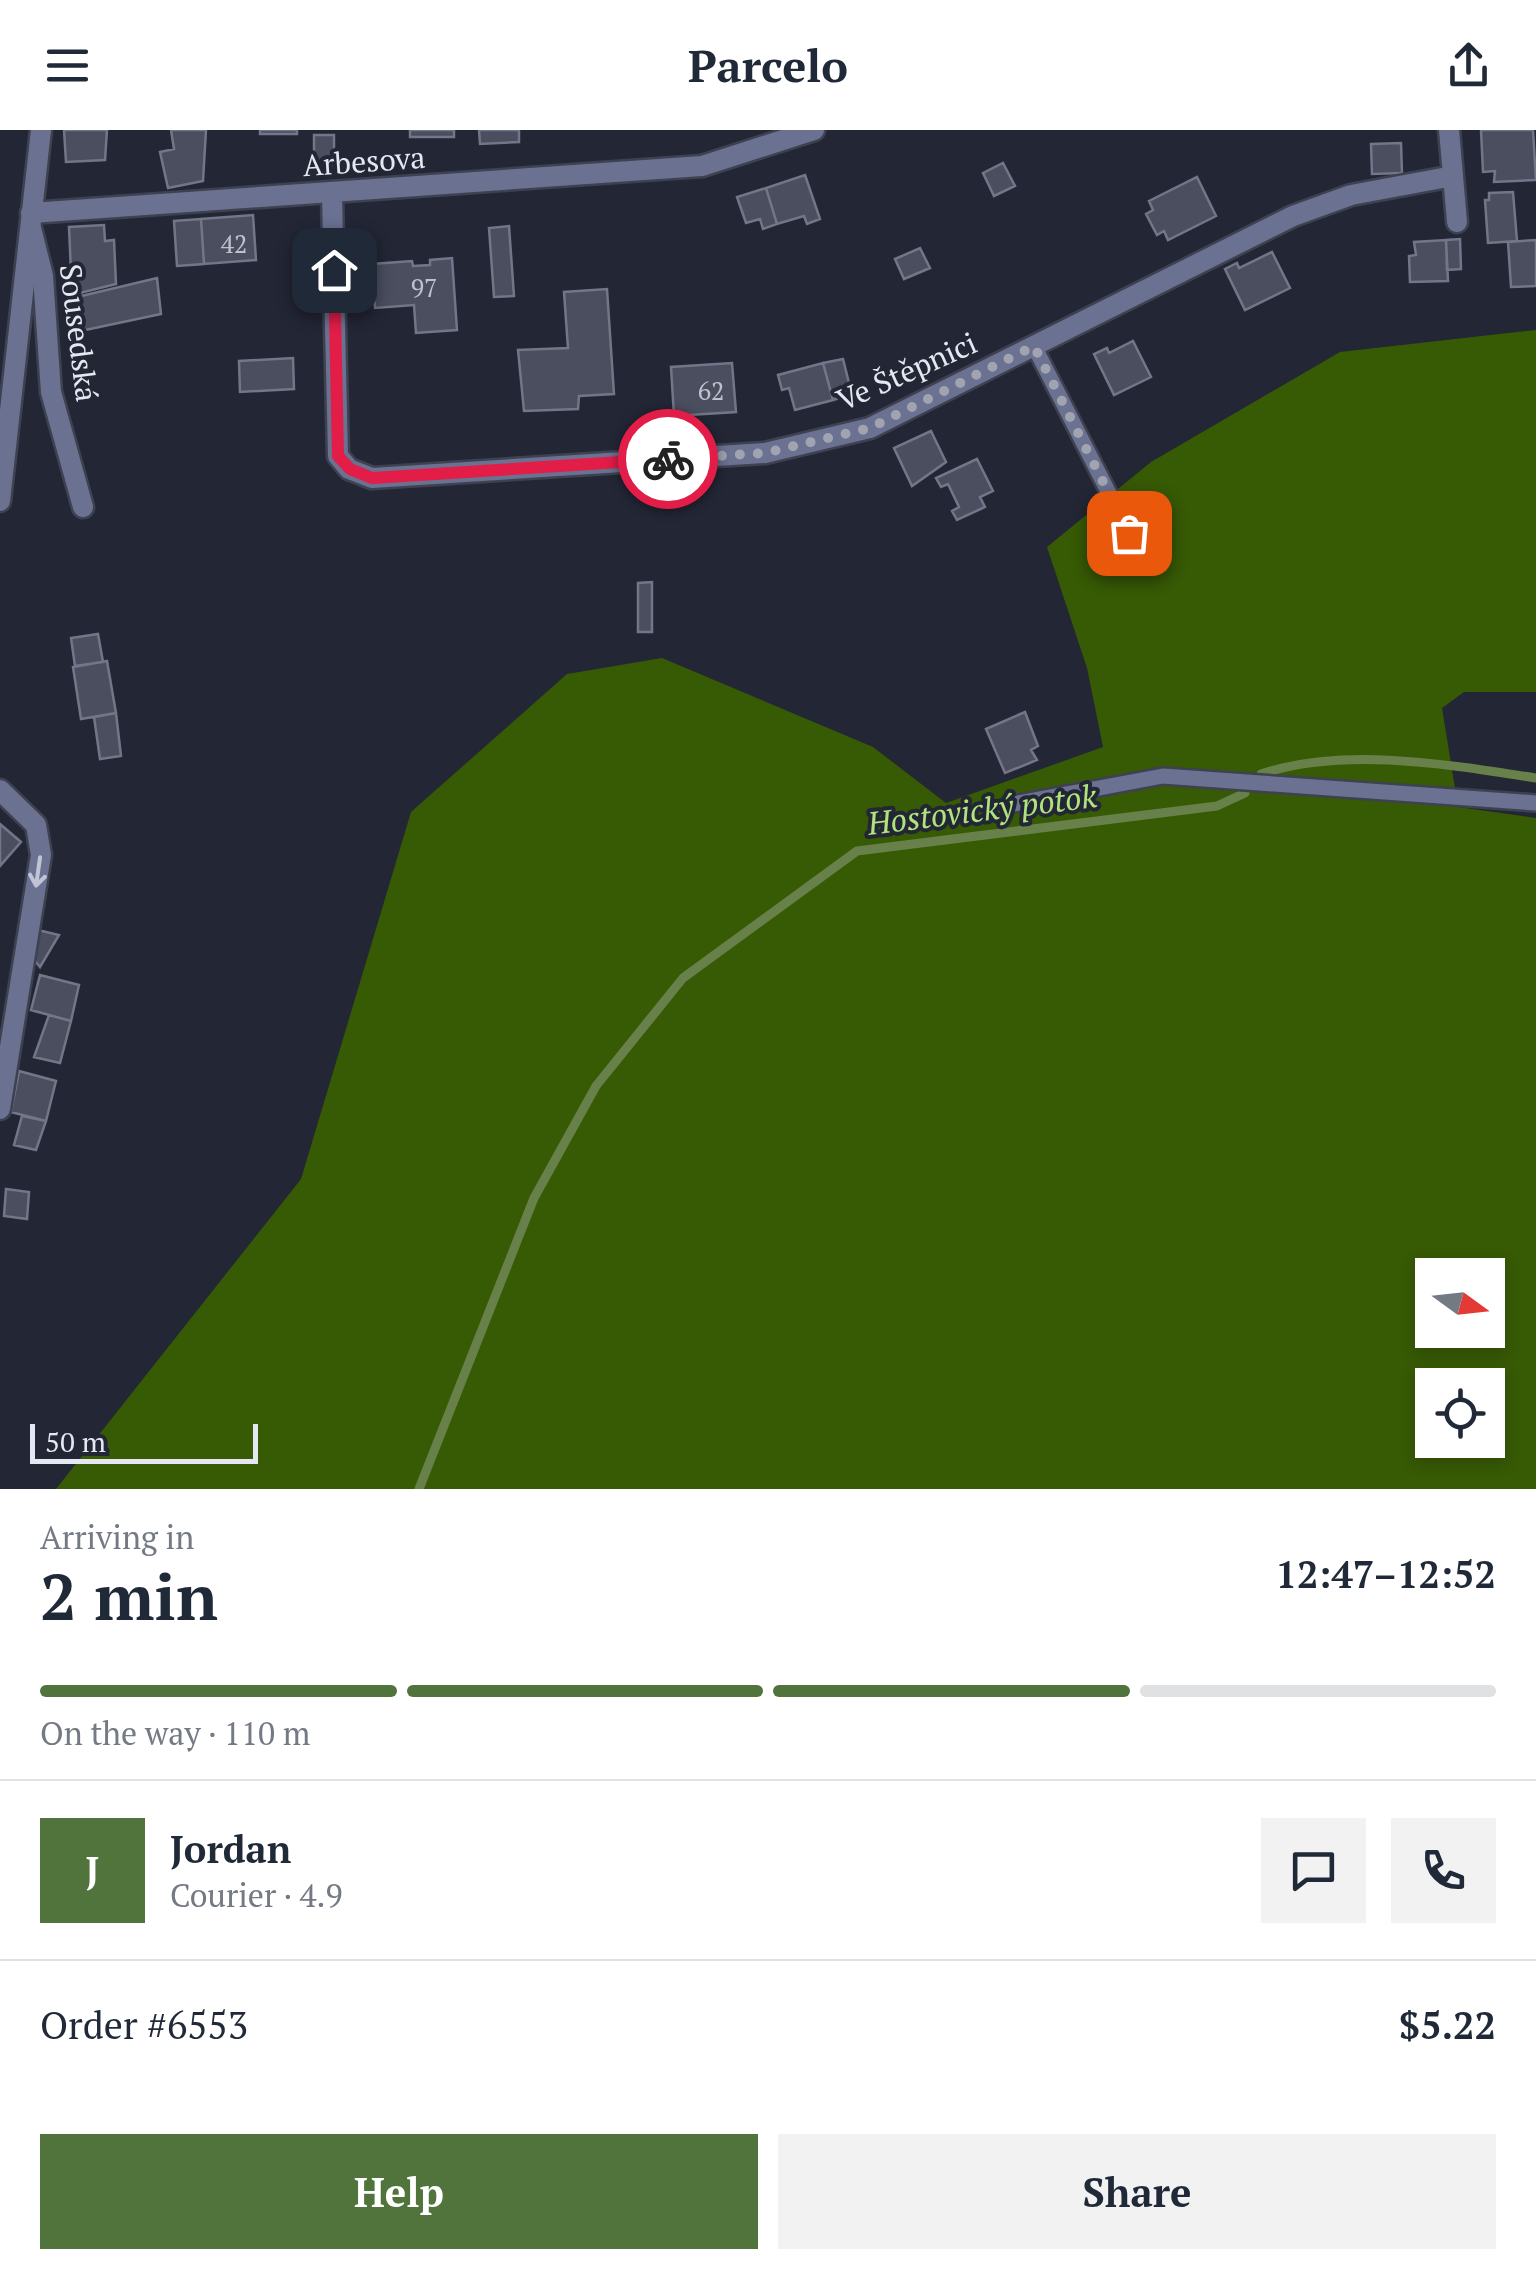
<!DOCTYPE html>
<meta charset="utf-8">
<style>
:root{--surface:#fff;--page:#f2f2f3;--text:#1f2937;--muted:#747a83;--line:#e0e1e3;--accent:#51733c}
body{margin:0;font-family:"PT Serif",serif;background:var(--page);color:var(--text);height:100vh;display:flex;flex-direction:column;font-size:38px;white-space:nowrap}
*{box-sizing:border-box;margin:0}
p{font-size:32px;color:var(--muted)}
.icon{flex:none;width:55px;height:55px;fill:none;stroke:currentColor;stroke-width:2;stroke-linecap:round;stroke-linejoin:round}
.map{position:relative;height:1359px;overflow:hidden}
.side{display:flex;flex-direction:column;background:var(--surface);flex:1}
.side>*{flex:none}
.needle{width:65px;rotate:105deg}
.controls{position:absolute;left:1415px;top:1128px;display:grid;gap:20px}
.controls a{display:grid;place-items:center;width:90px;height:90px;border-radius:0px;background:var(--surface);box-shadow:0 5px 15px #0003;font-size:50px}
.scale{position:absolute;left:30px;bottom:25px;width:228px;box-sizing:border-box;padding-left:10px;border:5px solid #e5e8f2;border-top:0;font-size:28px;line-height:35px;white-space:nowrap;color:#e5e8f2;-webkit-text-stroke:8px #232635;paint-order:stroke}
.pin{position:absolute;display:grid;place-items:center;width:85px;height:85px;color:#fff;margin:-42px;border-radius:20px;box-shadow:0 5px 15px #0006}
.courier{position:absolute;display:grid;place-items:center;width:100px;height:100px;margin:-50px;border:8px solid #e11d48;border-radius:50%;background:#fff;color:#222;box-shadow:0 2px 12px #0007}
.headline em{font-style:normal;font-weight:600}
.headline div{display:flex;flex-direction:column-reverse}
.headline{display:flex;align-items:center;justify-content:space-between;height:170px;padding:0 40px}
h1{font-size:65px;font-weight:600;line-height:75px}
.bar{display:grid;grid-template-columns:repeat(4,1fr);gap:15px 10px;align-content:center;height:120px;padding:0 40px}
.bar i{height:12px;border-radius:8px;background:var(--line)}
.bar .selected{background:var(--accent)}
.bar p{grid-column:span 4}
.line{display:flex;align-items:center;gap:25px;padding:0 40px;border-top:2px solid var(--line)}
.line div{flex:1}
.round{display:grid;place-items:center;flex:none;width:105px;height:105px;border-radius:0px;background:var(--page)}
.cta{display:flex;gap:20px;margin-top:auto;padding:20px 40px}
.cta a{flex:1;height:115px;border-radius:0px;background:var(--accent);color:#fff;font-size:40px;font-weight:600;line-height:115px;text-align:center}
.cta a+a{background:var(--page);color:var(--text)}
header{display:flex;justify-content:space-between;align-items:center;height:130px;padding:0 40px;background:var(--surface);font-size:45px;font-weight:600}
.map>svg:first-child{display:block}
.forest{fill:#375a05;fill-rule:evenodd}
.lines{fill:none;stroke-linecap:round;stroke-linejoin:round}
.stream{stroke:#688049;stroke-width:9}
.building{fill:#4b4e5f;stroke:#727688;stroke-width:2.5}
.service-casing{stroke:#3e414f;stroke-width:20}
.minor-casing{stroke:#3e414f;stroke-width:25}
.tertiary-casing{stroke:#3e414f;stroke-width:25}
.service{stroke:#6a7191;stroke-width:15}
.minor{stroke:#6a7191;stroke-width:20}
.tertiary{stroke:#6a7191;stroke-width:20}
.oneway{stroke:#c0c4d5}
.done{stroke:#a1a4b0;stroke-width:10;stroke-dasharray:0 18}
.route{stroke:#e11d48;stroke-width:12}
.labels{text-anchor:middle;stroke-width:8;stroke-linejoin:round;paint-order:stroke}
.number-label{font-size:25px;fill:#bec2cd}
.street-label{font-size:30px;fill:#e5e8f2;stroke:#232635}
.water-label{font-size:32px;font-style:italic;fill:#b0e37d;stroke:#232635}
</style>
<header><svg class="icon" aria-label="menu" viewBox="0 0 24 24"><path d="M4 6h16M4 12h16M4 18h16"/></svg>Parcelo<svg class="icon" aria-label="share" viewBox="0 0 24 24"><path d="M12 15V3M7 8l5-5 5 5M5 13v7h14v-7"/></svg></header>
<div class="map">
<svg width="1536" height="1359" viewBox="0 0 1536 1359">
<rect width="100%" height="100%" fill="#232635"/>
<path class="forest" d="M1536,200v362h-72l-22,16 16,99 78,11v671h-1480l245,-310 110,-367 156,-138 95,-16 211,89 73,56 157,-56 -16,-79 -40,-121 104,-85 189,-110zM1432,1145h56v55h-56zM1432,1255h56v55h-56z"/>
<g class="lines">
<path class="stream" d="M1261,644c84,-28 189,-9 275,4
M419,1359l115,-291 62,-112 87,-108 174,-127 360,-45 28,-13"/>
</g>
<path class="building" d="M64,0h43l-2,30 -39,2z
M171,0h35l-3,51 -35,7 -8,-36 14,-3z
M260,0h37v4h-37z
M410,0h44v7h-44z
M479,0h40v12l-39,2z
M1481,0h52l3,50 -42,2 1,-11 -12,1z
M314,5h20v31h-20z
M1401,13l1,30 -30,1 -1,-30z
M1003,33l12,23 -21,10 -11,-23z
M805,45l15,44 -13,5 -3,-8 -27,8 -11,-36z
M1197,47l19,39 -48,24 -4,-9 -7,4 -11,-21 7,-4 -4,-9z
M766,58l11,36 -14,5 -3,-10 -14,4 -9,-26z
M1513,62l4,49 -29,2 -3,-43h4v-7z
M253,85l3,45 -52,4 -3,-45z
M201,89l3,45 -27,2 -3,-45z
M104,95l1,16 9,-1 2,44 -44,11 -3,-68z
M509,96l5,70 -20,1 -5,-69z
M1460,109l1,30 -14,1 -1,-30z
M1446,110l2,41 -38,1 -1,-26 7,-1 -2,-13z
M1536,110v46l-25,1 -3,-45z
M920,118l10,20 -26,11 -9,-20z
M1272,122l18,36 -45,22 -20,-41 12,-6 2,5z
M452,128l5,72 -41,3 -2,-28 -39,3 -3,-44 40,-3 1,5 17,-1v-5z
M157,148l4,36 -85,18 -3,-34z
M607,159l7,105 -35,2 -1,13 -54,2 -6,-61 50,-2 -4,-56z
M1133,211l18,36 -37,18 -20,-41 13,-6 2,5z
M293,228l1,31 -54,3 -1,-31z
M843,229l9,36 -19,5 -10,-37z
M732,233l4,49 -62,4 -3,-49z
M823,233l10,37 -38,10 -6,-22 -7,2 -4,-15z
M931,301l15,31 -34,24 -18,-38z
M977,329l16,32 -13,6 5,10 -28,13 -5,-9 7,-4 -11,-23 -7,3 -5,-9z
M652,452v50h-14v-49z
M98,504l5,28 -28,4 -4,-28z
M107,531l9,52 -35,6 -8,-52z
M1025,582l13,34 -7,4 6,10 -32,13 -19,-44z
M116,583l5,43 -21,3 -6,-42z
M0,694l21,18 -21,24z
M38,800l21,5 -19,32 -8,-10z
M40,845l39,10 -8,36 -40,-11z
M49,885l22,6 -11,42 -26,-6z
M19,941l37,10 -10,40 -35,-9z
M22,986l24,5 -10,29 -22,-5z
M6,1059l23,3 -2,27 -23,-3z"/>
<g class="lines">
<defs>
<path id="service" d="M1034,216l111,218
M1008,675l155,-29 373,27"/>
<path id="minor" d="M1449,0l8,92
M332,65l6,261 11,13 23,9 393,-25 105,-25 423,-212 58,-21 102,-19
M31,83l671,-47 112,-36
M31,98l12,48 8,116 32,115
M0,660l36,35 5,30 -41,254"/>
<path id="tertiary" d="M0,371l41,-371"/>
</defs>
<use href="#service" class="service-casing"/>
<use href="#minor" class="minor-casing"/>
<use href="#tertiary" class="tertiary-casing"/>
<use href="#service" class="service"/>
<use href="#minor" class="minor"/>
<use href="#tertiary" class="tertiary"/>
</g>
<defs><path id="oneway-shaft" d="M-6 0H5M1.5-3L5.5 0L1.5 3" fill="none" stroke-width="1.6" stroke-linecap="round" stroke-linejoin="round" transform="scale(2.5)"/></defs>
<use class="oneway" href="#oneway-shaft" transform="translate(38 742) rotate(98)"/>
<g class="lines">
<path class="done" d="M668,329l97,-6 105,-25 164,-82 95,187"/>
<path class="route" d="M334,140l4,186 12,13 22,9 296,-19"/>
</g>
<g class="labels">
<g class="number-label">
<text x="234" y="123">42</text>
<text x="424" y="167">97</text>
<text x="711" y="270">62</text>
</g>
<g class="street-label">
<text transform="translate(364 32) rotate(-4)" y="10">Arbesova</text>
<text transform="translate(78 203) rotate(83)" y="10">Sousedská</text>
<text transform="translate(907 242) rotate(-24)" y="10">Ve Štěpnici</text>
</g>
<g class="water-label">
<text transform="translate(982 680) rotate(-7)" y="11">Hostovický potok</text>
</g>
</g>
</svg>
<div class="controls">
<a><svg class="needle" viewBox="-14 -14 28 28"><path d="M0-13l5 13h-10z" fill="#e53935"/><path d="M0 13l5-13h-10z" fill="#747a83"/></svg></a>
<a><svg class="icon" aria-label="locate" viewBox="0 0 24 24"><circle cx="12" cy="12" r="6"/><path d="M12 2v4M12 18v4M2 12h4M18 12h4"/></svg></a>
</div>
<div class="scale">50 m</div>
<div class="pin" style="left:1129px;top:403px;background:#ea580c"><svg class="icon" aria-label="bag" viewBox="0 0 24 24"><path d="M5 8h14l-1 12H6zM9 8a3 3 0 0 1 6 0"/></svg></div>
<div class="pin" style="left:334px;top:140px;background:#1f2937"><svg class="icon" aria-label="home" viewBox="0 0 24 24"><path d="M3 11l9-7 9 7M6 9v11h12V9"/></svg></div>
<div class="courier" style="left:668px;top:329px"><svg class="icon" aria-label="bike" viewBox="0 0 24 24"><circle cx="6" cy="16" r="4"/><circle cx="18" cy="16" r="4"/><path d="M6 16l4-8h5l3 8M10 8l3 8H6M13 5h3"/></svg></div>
</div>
<section class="side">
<div class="headline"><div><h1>2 min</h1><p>Arriving in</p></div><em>12:47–12:52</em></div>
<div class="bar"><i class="selected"></i><i class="selected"></i><i class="selected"></i><i></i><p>On the way · 110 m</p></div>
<div class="line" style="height:180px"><b class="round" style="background:var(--accent);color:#fff">J</b><div><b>Jordan</b><p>Courier · 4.9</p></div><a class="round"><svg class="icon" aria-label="chat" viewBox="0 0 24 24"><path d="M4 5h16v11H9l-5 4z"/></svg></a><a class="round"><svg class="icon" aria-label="phone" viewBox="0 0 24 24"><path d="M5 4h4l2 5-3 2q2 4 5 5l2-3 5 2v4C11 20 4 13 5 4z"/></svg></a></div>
<div class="line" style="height:130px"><div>Order #6553</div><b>$5.22</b></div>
<div class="cta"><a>Help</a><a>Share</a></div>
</section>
